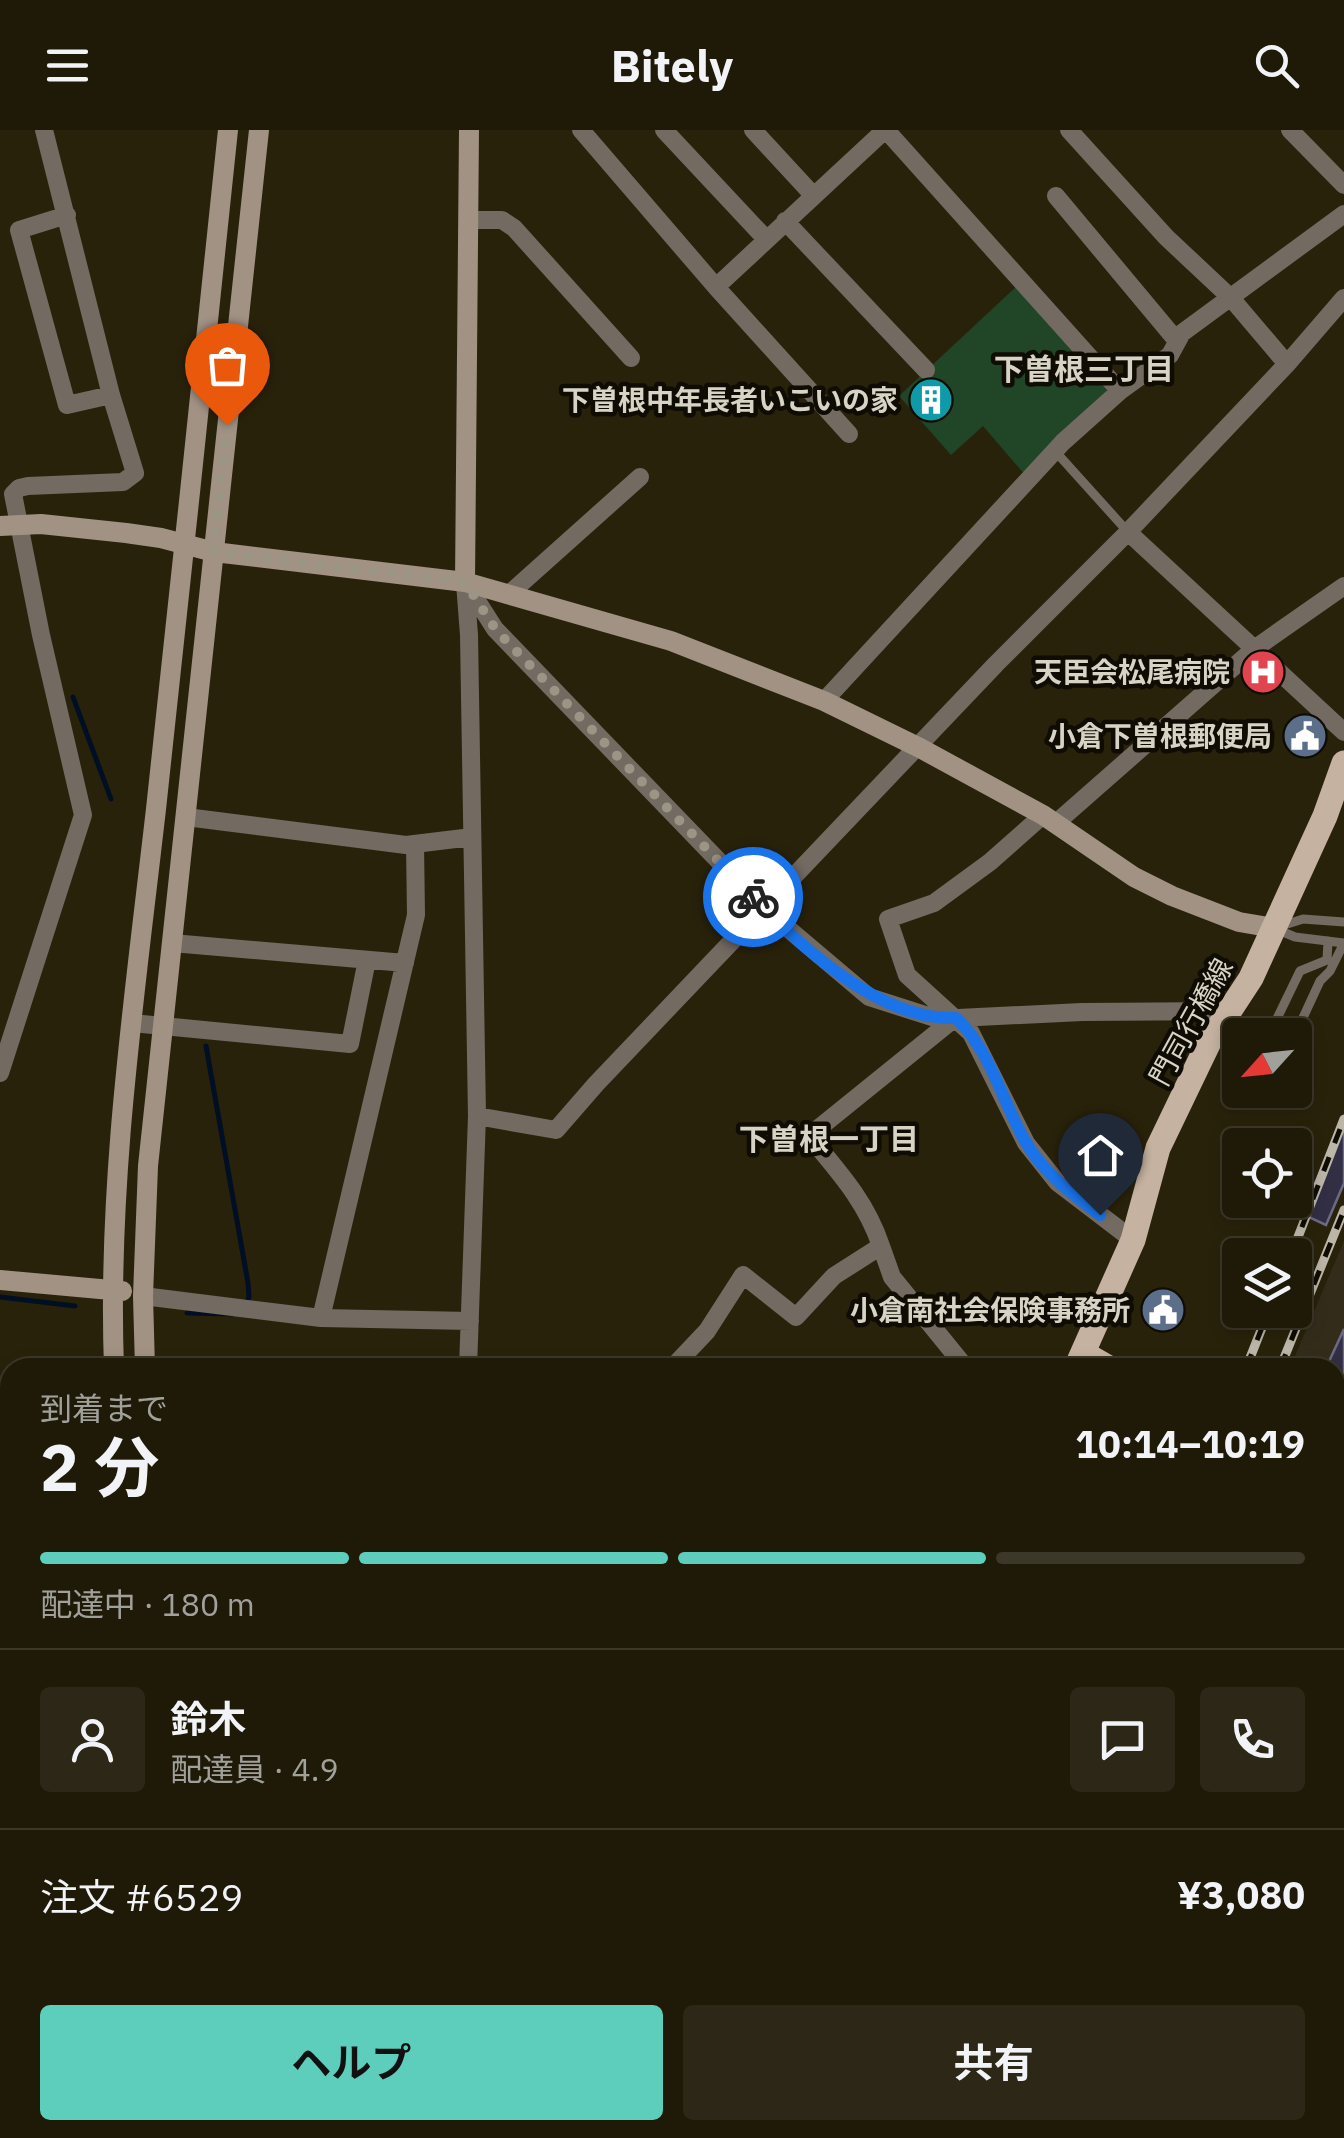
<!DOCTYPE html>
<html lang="ja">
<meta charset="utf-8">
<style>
:root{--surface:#1f1a08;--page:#2c2716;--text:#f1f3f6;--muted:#a1a19c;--line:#3c3829;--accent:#5ccebb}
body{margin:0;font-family:"IBM Plex Sans","Noto Sans JP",sans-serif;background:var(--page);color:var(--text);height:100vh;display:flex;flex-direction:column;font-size:38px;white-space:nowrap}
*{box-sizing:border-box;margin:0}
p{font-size:32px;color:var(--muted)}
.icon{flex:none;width:55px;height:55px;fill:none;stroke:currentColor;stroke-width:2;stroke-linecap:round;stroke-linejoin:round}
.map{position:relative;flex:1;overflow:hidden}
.drawer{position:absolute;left:0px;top:1228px;width:1345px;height:782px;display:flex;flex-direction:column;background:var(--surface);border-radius:30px 30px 0 0;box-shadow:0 5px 15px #0003,0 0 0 2px var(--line)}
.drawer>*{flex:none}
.needle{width:65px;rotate:243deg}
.buttons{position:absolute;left:1222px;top:888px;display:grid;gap:20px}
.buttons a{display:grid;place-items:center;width:90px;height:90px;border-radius:10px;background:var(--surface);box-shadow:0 5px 15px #0003,0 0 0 2px var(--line);font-size:50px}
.pin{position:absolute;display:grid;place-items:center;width:85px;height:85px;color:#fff;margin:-102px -42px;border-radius:50% 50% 50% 0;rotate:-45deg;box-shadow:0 0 10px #0007}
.pin .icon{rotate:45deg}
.courier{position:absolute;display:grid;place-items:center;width:100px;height:100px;margin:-50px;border:8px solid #1a73e8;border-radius:50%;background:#fff;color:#222;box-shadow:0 2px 12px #0007}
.head em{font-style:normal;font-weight:700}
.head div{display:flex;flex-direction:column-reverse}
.head{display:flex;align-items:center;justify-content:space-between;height:170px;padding:0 40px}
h1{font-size:65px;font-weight:700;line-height:75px}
.bar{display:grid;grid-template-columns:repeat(4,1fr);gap:15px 10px;align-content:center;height:120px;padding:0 40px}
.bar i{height:12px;border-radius:8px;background:var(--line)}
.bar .on{background:var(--accent)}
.bar p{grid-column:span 4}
.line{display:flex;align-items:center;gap:25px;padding:0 40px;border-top:2px solid var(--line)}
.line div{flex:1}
.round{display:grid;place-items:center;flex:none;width:105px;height:105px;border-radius:10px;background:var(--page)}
.button{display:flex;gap:20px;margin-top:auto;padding:20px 40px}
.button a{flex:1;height:115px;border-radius:10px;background:var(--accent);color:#111;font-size:40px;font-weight:700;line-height:115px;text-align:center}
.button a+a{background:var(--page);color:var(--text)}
header{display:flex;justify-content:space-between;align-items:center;height:130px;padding:0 40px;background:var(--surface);font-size:45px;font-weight:700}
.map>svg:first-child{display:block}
.commercial{fill:#342c1b}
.green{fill:#214527}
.water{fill:#000f24}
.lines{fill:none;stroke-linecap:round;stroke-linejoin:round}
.stream{stroke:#000f24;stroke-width:5}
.building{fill:#322f45;stroke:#6c6983;stroke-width:2.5}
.lane{stroke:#736a61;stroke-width:9}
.street{stroke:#736a61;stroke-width:18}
.secondary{stroke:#a19284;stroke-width:20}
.primary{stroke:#c5b2a0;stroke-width:25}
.rail-casing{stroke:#bbb6a7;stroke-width:9}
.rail{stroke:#0f0c04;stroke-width:5;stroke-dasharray:15;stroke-linecap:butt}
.done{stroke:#9a9584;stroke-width:10;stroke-dasharray:0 18}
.route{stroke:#1a73e8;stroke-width:12}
.labels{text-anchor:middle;stroke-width:9;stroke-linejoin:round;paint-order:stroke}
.poi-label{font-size:28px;font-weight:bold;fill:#d7d3c5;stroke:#0f0c04;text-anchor:end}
.street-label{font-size:28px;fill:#d7d3c5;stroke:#0f0c04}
.neighbourhood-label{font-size:30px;font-weight:bold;fill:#d7d3c5;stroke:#0f0c04}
</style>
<header><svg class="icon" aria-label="menu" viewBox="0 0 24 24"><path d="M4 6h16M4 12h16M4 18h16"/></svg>Bitely<svg class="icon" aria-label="search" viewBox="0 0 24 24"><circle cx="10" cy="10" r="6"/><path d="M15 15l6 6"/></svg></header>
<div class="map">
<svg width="1344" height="2008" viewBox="0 0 1344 2008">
<rect width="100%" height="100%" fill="#29220b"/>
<path class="commercial" d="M1344,1111v353l-9,-23v-203h-45z
M206,2000h209l-2,8h-207z"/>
<path class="green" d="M1018,155l96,106c-36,22 -63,51 -88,85l-43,-50 -32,29 -52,-59z"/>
<path class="water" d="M0,1443h10v125h-10z
M0,1774l10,59v141l-10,-56z
M987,2000h222l13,8h-223z"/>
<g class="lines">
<path class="stream" d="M73,567l38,102
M206,916l42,237 1,14 -3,7
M0,1167l75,9
M187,1183l46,1"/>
</g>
<path class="building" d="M931,256l14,16 -15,12 -13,-15z
M1344,988v65l-18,42 -24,-11z
M1344,1199v193l-9,-24v-130h-9z
M1344,1756v217l-9,-7v-205z"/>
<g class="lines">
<path class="lane" d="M1055,321l73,81
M1281,796l22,-7 41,3
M1276,799l19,8 49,6 -14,28 -10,10 -25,54
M1269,905l31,-64 27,-11 1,-19"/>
<path class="street" d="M581,0l135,157 169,-157
M664,0l102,109
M753,0l60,65
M886,0l234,261 50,-36 12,-22 162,-119
M1069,0l97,107 65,61 56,66
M1290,0l54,55
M1056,66l121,145
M67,85l-48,15 48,175 44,-10
M469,90h33l12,8 117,130
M785,91l141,149
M716,157l133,147
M1128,402l216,200
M465,452l30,47 270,280 104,88 69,22 144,-7 148,-1
M465,453l4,52 8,481 -9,252
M508,465l132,-118
M824,571l239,-259 57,-51
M1043,685l-53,47 -56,41 -46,16 19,56 64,58 55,110 31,39 76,58
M186,687l220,28 66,-8
M1056,693l198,-174 90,-63
M172,813l233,20
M132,893l218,21 17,-84
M0,943l83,-258 -42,-180 -28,-141 6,-6 9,-2 95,-4 12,-9 -24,-78 -67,-265
M477,986l79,14 40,-46 400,-420 132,-132 159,-168 57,-66
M881,1116c-15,-45 -43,-75 -72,-110l146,-118
M143,1166l178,22 149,3
M321,1188l95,-403 -1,-71
M672,1238l35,-37 36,-56 53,42 38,-41 47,-30 11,31 74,91
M0,1423l10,-1
M0,1583l10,-1
M0,1891l10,2
M0,1953l9,55
M1299,2000l11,8
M420,2008l2,-8"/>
<path class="secondary" d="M0,396l41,-2 85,9 35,5 53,14 251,30 206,59 153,60 96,47 123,67 91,62 38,19 67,26 35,6
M465,452l4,-452
M0,1150l122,11
M114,1238c-7,-187 21,-374 42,-559 25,-226 48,-453 72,-679
M145,1238l-2,-72 5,-130 111,-1036
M182,2000v8
M149,2008v-8"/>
<path class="primary" d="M1083,1223l26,15
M1076,1238l57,-128 25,-92 51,-106 42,-64 74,-162 19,-53
M1335,1444l9,23
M692,2008l4,-8"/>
<defs>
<path id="rail" d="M1291,1125l53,-136
M1246,1238l23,-58
M1280,1238l64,-158
M919,2008l3,-8
M936,2008l3,-8"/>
</defs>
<use href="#rail" class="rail-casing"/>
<use href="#rail" class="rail"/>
</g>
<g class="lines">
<path class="done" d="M227,295l-13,127 251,30 31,48 257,267"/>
<path class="route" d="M753,767c49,51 128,124 203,121 33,30 46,82 68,121 18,33 47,54 76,76"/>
</g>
<defs>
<symbol id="building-disc" viewBox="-11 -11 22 22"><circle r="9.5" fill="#0f9aa8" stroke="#0f0c04"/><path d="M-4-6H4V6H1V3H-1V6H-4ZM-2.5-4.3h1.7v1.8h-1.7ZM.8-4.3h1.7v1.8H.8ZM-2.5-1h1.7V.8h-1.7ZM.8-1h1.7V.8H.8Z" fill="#fff"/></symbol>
<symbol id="hospital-disc" viewBox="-11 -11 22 22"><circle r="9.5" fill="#e0444e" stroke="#0f0c04"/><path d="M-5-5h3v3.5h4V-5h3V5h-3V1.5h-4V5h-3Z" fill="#fff"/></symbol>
<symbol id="civic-disc" viewBox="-11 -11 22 22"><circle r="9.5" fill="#5c6f8a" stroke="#0f0c04"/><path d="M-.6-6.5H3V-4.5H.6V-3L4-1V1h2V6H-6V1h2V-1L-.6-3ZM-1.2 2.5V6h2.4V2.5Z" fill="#fff"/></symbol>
</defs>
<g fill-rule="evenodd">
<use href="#building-disc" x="906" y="245" width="50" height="50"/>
<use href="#hospital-disc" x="1238" y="517" width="50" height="50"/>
<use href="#civic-disc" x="1280" y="581" width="50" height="50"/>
<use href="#civic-disc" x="1138" y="1155" width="50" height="50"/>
</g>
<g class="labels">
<g class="poi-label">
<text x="898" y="280">下曽根中年長者いこいの家</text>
<text x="1230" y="552">天臣会松尾病院</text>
<text x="1272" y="616">小倉下曽根郵便局</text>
<text x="1130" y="1190">小倉南社会保険事務所</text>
</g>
<g class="street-label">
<text transform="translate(1191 892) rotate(-61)" y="10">門司行橋線</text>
</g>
<g class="neighbourhood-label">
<text x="1084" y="250">下曽根三丁目</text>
<text x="829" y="1020">下曽根一丁目</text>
</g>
</g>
</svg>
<div class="buttons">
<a><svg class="needle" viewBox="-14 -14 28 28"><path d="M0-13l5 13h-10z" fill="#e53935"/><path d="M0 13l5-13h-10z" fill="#a1a19c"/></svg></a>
<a><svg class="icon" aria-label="locate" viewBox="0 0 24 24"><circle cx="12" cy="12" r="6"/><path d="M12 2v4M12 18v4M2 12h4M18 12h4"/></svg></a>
<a><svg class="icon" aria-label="layers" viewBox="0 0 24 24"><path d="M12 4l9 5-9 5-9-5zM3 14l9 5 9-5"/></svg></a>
</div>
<div class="pin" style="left:227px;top:295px;background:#ea580c"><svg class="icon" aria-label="bag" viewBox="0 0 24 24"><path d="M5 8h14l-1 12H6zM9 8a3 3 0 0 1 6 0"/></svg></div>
<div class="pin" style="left:1100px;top:1085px;background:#1f2937"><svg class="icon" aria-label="home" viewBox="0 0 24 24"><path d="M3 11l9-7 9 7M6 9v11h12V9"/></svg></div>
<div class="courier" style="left:753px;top:767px"><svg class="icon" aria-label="bike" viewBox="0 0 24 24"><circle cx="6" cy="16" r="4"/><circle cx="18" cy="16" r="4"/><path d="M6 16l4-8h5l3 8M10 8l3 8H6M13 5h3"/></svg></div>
<section class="drawer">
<div class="head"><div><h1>2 分</h1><p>到着まで</p></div><em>10:14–10:19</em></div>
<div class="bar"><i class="on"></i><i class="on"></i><i class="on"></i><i></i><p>配達中 · 180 m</p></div>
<div class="line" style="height:180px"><a class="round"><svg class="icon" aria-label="person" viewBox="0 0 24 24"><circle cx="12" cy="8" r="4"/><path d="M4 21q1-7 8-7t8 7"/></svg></a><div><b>鈴木</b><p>配達員 · 4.9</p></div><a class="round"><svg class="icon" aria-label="chat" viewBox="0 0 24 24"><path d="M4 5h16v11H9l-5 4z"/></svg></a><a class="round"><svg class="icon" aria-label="phone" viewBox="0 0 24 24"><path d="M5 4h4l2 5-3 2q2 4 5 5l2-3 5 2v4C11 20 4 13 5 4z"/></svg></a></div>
<div class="line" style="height:130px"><div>注文 #6529</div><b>¥3,080</b></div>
<div class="button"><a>ヘルプ</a><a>共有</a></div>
</section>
</div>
